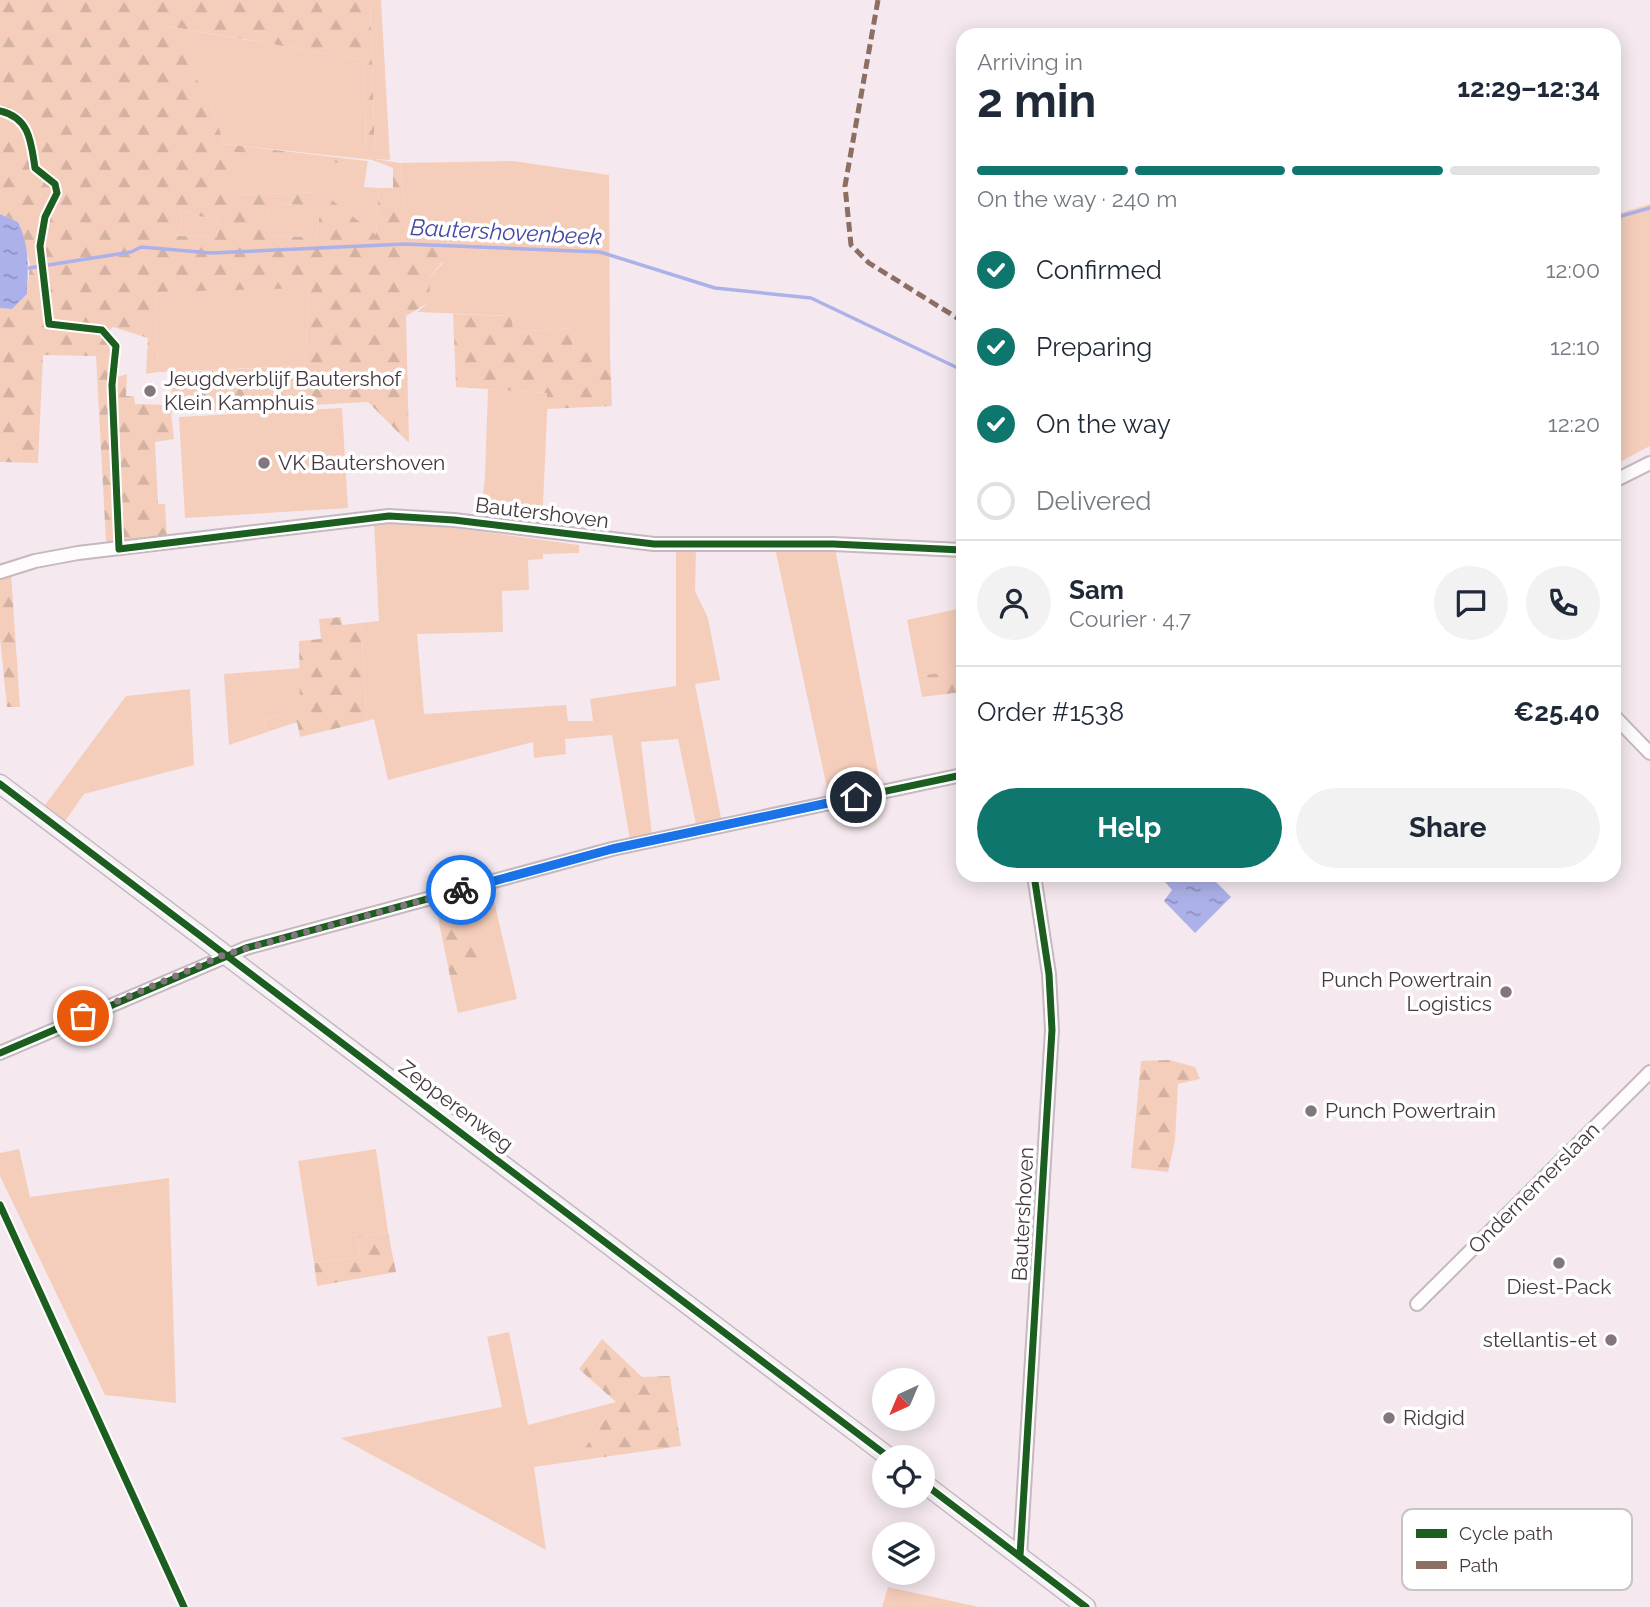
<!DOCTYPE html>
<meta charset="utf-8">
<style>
:root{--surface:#fff;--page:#f2f2f3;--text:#1f2937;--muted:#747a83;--line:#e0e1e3;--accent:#0f766e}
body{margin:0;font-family:Raleway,sans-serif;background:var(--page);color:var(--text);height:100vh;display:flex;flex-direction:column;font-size:26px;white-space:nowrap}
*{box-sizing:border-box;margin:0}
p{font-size:23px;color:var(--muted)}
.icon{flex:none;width:38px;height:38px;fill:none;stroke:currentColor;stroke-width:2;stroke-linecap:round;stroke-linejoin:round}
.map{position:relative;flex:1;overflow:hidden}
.details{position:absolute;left:956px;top:28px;width:665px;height:854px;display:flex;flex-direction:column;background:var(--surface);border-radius:21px;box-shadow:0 4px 18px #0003}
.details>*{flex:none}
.needle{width:46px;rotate:224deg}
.buttons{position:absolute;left:872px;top:1368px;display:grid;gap:14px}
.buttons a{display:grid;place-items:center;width:63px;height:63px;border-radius:50%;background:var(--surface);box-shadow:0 4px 18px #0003;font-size:35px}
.pin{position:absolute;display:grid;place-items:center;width:60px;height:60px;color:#fff;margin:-30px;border:4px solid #fff;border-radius:50%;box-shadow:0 2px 7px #0007}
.courier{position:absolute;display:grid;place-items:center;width:70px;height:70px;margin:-35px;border:5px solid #1a73e8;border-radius:50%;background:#fff;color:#222;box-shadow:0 2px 9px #0007}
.overview em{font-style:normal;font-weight:700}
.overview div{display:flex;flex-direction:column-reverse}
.overview{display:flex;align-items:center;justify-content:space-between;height:119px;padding:0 21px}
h1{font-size:46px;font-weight:700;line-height:52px}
.bar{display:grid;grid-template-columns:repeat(4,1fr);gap:10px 7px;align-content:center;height:84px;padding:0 21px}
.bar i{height:9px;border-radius:5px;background:var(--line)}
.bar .on{background:var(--accent)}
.bar p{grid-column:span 4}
.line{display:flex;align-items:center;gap:18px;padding:0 21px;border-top:2px solid var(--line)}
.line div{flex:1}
.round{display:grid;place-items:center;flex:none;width:74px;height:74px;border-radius:37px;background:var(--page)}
ol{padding:0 21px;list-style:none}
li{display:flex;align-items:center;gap:21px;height:77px}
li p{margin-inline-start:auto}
li .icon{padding:7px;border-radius:50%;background:var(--accent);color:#fff;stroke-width:4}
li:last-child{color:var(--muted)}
li i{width:38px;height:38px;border:4px solid var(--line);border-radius:50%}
.button{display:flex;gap:14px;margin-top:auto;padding:14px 21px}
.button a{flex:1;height:80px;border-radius:42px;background:var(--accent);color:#fff;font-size:28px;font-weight:700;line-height:80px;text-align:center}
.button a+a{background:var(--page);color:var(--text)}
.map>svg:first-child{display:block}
.green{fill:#f5cebb}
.forest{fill:url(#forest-firs);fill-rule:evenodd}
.water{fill:url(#water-ripples)}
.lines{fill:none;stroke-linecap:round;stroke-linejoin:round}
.stream{stroke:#acb1e9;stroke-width:3.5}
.street-casing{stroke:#c4b9bf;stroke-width:16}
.secondary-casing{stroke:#c4b9bf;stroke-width:21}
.street{stroke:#fefcfd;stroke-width:12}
.secondary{stroke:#f4f1f4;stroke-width:18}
.quiet{stroke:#8d6e63;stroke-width:5;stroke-dasharray:10 5;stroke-linecap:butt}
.cycleway-casing{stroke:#fff;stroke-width:11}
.cycleway{stroke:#1b5e20;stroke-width:7}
.done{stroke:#83777d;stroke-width:7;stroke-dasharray:0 12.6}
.route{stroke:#1a73e8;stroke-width:9}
.poi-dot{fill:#83777d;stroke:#fff;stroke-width:2.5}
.labels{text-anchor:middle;stroke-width:7;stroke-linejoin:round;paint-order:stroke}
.poi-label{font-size:21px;fill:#45393f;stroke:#fff;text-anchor:start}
.street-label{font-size:21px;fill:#45393f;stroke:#fff}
.water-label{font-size:23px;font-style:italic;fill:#4349a4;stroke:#fff}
.key{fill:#fff;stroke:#c7c4c5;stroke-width:2}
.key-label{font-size:19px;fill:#45393f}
</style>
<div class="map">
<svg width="1650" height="1607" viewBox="0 0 1650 1607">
<defs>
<pattern id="forest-firs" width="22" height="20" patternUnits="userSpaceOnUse" patternTransform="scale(1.75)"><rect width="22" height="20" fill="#f5cebb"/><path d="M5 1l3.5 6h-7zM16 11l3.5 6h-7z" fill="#d3b2a2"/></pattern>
<pattern id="water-ripples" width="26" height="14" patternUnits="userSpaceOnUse" patternTransform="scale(1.75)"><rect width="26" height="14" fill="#acb1e9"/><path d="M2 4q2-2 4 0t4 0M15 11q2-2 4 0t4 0" fill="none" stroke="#8e91be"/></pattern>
</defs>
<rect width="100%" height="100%" fill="#f5e9ef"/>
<path class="green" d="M370,0h11l9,160 -15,-1z
M166,26l198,34 2,94 7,6 -149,-16 -11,-35z
M226,150l141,16 -3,21 15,1 -3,48 -49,-40 -10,-4 -86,3z
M513,161l96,14 1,178h-36l-1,-25 -60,4 -1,-16 -95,-4 11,-9 -1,-23 16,-17 -35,-21 -8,-79z
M272,204l33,1 15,8 -4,24 -50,-1 3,-25z
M1650,204v242l-36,19v-250z
M180,209l17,7 22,3 -2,18 -41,-1 6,-12z
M309,287l-4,79 -147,6 -3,-80z
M488,389l60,4 -6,133 -61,-7 4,-43z
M342,408l6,100 -163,10 -6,-101z
M374,523l60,2 145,20v8l-36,1v5l-15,1 1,30 -27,1 1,41 -86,2 7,80 142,-9 2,16h25l-3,-22 86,-13v-136h20l-1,41 13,27 12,62 -25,4 26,134 -25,6 -18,-85 -37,3 11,93 -22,5 -18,-105 -47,4 1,15 -32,4 -1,-16 -145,38 -14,-61 -7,2 -6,-98 18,-2z
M775,548h60l46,239 -52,10z
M962,608v62l-44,6 -11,-56z
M302,668l-2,39 -36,13 3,12 -38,13 -5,-71z
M190,689l4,76 -110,29 -19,27 -20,-16 81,-109z
M491,888l26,111 -59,14 -7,-32 32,-7 -17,-80z
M19,1149l11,48 139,-19 7,225 -71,-8 -105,-219v-23z
M376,1149l12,83 -31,5 3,20 -46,6 -16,-102z
M509,1332l19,93 88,-23 -40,59 -42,6 12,83 -205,-112 161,-31 -15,-70z
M888,1587l91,20h-97z"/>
<path class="forest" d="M0,0h370l5,159 25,4 8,78c18,0 31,-2 39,16l-20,23 3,7 -2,16 -22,13 3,127 -41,-41 -197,11 3,26 -19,3 3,62h7l2,33 -61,5 -10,-186 -53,-1 -5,108 -38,-1v-154l12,1 15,-15 3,-30 -12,-42 -18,-8zM167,26l197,34 2,94 7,6 20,8v20h-14l-3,47 -49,-39 -10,-4 -86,3 -4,-44 140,15 1,-5 -144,-17 -11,-35zM273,204l32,1 15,9 -4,23 -49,-1 2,-25zM180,209l17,7 22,3 -2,18 -41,-1 6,-12zM309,288l-4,78 -133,6 -1,33 -36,-1 -1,-8h-8l1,-22 -10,3 -11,-43 7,-7 35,11 -2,36 12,-2 -3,-80z
M453,314l59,2 1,16 60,-4 1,25h36l2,53 -65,3v-16l-91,-6z
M11,573l9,134h-13l-7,-69v-61z
M341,617l1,8 19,-2 6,98 -67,16 -3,-15 -30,10 -3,-12 36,-13 -1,-66 22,-2 -2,-20z
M962,670v22l-40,5 -4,-21z
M466,894l18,80 -33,7 -16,-78z
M1170,1060l25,7 5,12 -22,5 -3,57 -7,31 -37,-4 10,-107z
M388,1232l8,40 -79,14 -3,-23 46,-6 -3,-20z
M602,1339l40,38 28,-1 11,70 -105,15 40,-59 -37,-33z"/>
<path class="water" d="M0,214l18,8c12,25 10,45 9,72l-15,15 -12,-1z
M1159,875h50l22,22 -36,36 -31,-32 8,-11z"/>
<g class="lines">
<path class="stream" d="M1614,218l36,-10
M29,268l102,-16 10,-5 70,6 194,-9 195,8 115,36 96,10 151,72"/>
<defs>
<path id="street" d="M1614,481l36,-18
M0,572l35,-11 43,-8 311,-37 65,4 200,24h179l129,6
M1614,716l36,37
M0,1053l246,-105 366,-99 350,-74
M1417,1304l233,-232
M1020,1556l32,-526 -3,-56 -15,-99"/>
<path id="secondary" d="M0,784l890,674
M922,1482l164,125"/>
</defs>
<use href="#street" class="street-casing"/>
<use href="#secondary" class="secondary-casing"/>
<use href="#street" class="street"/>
<use href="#secondary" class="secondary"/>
<path class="quiet" d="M878,0l-33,186 6,59 18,18 93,58"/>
<defs>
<path id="cycleway" d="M0,111c30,7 31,31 35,57l20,16 2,9 -12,24 -5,29 9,78 53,6 14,16 -4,39 7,164 270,-33 65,4 200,24h179l129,6
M0,784l890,674
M0,1053l246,-105 366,-99 350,-74
M0,1205l184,402
M922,1482l164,125
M1020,1556l32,-526 -3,-56 -15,-99"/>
</defs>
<use href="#cycleway" class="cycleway-casing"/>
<use href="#cycleway" class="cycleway"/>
</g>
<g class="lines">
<path class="done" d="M83,1016l143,-62 235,-64"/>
<path class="route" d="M461,890l151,-41 244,-52"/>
</g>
<g class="poi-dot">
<circle cx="150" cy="391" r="7"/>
<circle cx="264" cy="463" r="7"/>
<circle cx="1506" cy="992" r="7"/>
<circle cx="1311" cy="1111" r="7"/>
<circle cx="1559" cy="1263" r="7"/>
<circle cx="1611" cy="1340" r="7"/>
<circle cx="1389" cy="1418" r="7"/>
</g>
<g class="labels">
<g class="poi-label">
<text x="164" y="386">Jeugdverblijf Bautershof<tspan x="164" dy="24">Klein Kamphuis</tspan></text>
<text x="278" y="470">VK Bautershoven</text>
<text x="1492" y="987" text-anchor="end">Punch Powertrain<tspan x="1492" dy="24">Logistics</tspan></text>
<text x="1325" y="1118">Punch Powertrain</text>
<text x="1559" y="1294" text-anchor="middle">Diest-Pack</text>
<text x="1597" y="1347" text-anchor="end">stellantis-et</text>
<text x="1403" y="1425">Ridgid</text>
</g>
<g class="street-label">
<text transform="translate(542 513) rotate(7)" y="7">Bautershoven</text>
<text transform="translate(456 1106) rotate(37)" y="7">Zepperenweg</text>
<text transform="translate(1534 1188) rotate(-45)" y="7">Ondernemerslaan</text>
<text transform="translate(1023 1214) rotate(-87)" y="7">Bautershoven</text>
</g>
<g class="water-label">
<text transform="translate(506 232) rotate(3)" y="8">Bautershovenbeek</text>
</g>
</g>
<rect x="1402" y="1509" width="230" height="81" rx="10" class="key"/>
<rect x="1416" y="1529" width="31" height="9" fill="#1b5e20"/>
<rect x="1416" y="1561" width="31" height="8" fill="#8d6e63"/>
<g class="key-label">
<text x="1459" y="1540">Cycle path</text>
<text x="1459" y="1572">Path</text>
</g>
</svg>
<div class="buttons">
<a><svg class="needle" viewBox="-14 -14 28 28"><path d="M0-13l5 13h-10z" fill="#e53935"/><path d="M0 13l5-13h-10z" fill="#747a83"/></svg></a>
<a><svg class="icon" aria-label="locate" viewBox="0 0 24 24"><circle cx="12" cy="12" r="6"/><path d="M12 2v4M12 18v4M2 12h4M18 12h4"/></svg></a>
<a><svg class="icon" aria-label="layers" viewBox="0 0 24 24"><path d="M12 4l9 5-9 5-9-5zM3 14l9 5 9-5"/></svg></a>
</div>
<div class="pin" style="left:83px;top:1016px;background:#ea580c"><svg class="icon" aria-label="bag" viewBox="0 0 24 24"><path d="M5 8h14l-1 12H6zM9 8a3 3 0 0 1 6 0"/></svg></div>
<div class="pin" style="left:856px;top:797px;background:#1f2937"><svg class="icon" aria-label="home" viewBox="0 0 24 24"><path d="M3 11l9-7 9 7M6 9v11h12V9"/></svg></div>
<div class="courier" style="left:461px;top:890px"><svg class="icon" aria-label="bike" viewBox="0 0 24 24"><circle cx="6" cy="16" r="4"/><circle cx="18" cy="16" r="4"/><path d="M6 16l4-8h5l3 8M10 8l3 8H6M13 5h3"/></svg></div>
<section class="details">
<div class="overview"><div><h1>2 min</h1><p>Arriving in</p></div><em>12:29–12:34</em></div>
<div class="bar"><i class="on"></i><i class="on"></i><i class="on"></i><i></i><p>On the way · 240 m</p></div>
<ol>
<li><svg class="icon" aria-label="check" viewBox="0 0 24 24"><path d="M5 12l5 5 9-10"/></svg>Confirmed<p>12:00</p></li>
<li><svg class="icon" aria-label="check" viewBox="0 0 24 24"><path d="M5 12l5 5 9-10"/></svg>Preparing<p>12:10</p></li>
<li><svg class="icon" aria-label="check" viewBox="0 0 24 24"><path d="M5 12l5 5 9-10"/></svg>On the way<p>12:20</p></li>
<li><i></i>Delivered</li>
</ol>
<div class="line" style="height:126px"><a class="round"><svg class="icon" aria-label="person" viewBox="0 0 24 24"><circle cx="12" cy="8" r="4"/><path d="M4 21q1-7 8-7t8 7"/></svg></a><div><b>Sam</b><p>Courier · 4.7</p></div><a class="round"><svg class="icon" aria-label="chat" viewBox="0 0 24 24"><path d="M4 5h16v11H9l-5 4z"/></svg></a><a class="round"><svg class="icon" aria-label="phone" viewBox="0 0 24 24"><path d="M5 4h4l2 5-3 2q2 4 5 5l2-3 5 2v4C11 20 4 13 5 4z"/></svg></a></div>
<div class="line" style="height:91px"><div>Order #1538</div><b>€25.40</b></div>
<div class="button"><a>Help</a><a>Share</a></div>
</section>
</div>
